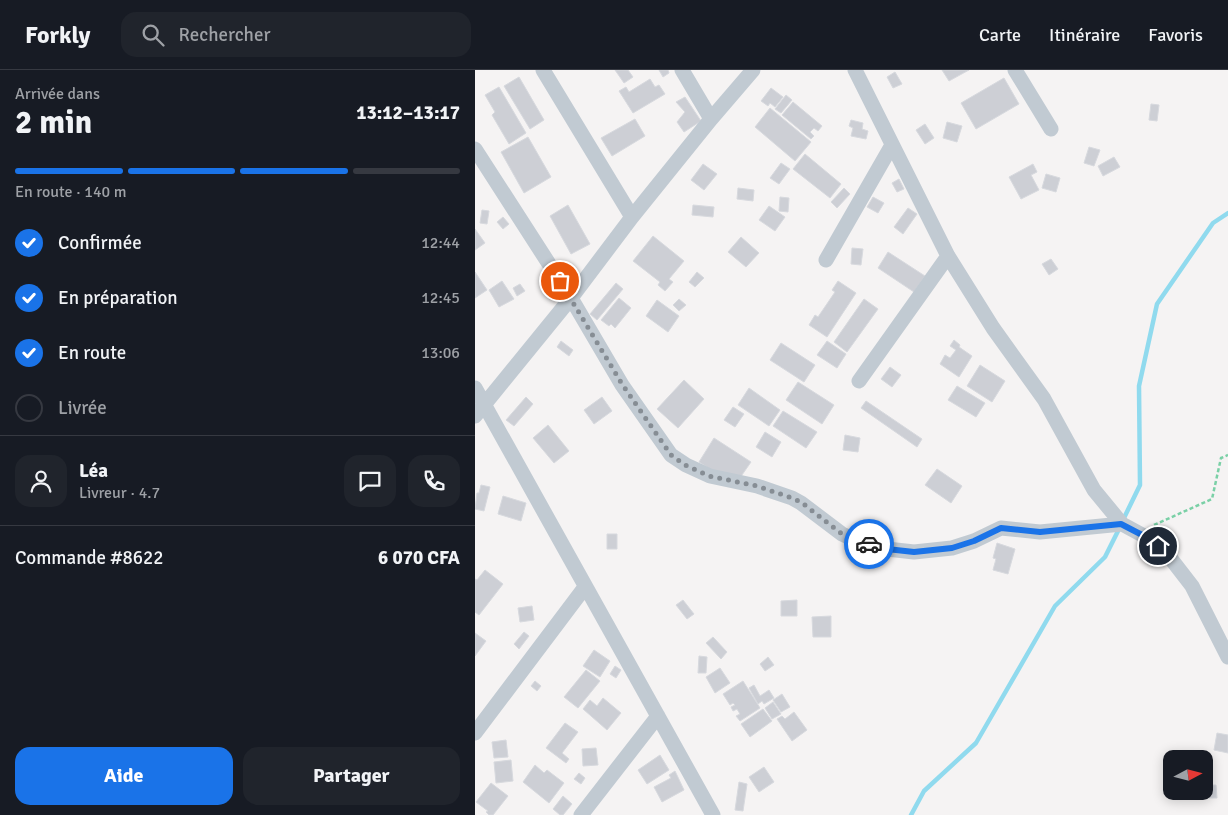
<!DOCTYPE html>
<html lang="fr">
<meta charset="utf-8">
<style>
:root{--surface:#171b24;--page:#20242c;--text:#f1f3f6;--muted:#9ea1a6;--line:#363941;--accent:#1a73e8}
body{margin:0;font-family:Signika,sans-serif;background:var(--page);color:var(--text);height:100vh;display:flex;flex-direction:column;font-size:19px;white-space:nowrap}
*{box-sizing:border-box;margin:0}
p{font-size:16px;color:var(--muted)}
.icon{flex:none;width:28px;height:28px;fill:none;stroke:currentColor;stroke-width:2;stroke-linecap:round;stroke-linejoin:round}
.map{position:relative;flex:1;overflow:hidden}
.panel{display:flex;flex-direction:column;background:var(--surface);width:475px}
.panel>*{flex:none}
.needle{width:32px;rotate:83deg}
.tools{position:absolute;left:688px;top:680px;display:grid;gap:10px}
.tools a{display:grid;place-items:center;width:50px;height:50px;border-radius:10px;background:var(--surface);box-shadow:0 2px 12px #0003;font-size:25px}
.pin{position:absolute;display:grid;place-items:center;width:42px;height:42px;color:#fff;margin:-21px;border:2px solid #fff;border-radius:50%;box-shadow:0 1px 5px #0007}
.courier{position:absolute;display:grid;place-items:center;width:50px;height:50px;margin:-25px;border:4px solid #1a73e8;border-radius:50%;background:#fff;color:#222;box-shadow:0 1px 6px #0007}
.headline em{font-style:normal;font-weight:700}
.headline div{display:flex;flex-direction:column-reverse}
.headline{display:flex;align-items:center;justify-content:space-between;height:85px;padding:0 15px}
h1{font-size:32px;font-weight:700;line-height:38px}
.bar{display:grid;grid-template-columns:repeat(4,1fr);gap:8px 5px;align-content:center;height:60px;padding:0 15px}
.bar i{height:6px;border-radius:4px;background:var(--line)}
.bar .on{background:var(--accent)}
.bar p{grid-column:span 4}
.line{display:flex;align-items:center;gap:12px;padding:0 15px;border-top:1px solid var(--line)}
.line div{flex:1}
.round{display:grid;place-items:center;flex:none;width:52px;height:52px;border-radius:15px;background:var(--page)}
ol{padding:0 15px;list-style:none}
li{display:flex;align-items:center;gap:15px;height:55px}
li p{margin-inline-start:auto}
li .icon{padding:5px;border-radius:50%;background:var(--accent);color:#fff;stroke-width:4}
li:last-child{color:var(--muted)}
li i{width:28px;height:28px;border:2px solid var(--line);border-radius:50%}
.primary-button{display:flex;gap:10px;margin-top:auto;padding:10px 15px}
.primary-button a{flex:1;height:58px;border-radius:15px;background:var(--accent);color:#fff;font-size:20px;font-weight:700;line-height:58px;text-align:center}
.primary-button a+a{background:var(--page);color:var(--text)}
header{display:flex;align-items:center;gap:30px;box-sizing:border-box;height:70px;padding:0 25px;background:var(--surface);border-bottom:1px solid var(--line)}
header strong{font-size:24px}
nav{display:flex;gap:28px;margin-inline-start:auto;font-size:18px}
.search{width:350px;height:45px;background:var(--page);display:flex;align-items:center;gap:12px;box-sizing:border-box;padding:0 18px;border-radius:15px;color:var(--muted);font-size:19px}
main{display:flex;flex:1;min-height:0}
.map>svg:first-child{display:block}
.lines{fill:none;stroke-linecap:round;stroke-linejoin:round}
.stream{stroke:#90daee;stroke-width:4.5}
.building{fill:#cdcfd5;stroke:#d7d9de}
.path{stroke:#7ad0a6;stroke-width:2.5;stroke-dasharray:4 2.5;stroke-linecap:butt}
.minor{stroke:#c1cad2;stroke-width:15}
.done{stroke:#868d94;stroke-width:5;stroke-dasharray:0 9}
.route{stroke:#1a73e8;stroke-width:6}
</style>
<header>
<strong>Forkly</strong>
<div class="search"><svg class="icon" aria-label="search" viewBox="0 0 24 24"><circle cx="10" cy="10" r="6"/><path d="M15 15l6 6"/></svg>Rechercher</div>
<nav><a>Carte</a><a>Itinéraire</a><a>Favoris</a></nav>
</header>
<main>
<section class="panel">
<div class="headline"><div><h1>2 min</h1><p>Arrivée dans</p></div><em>13:12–13:17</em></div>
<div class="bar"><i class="on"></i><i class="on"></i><i class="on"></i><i></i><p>En route · 140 m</p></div>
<ol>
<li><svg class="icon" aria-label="check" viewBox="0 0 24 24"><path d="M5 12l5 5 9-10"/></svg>Confirmée<p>12:44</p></li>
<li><svg class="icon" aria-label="check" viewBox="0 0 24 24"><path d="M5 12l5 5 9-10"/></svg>En préparation<p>12:45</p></li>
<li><svg class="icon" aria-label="check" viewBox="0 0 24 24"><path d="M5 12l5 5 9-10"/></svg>En route<p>13:06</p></li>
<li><i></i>Livrée</li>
</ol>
<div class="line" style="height:90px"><a class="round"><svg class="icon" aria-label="person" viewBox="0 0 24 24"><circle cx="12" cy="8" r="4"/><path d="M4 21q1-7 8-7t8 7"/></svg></a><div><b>Léa</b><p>Livreur · 4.7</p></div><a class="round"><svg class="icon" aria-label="chat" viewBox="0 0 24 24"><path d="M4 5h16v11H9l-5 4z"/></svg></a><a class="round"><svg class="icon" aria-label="phone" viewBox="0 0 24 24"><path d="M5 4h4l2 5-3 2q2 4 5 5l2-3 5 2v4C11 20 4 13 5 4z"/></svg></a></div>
<div class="line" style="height:65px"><div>Commande #8622</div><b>6 070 CFA</b></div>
<div class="primary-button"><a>Aide</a><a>Partager</a></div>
</section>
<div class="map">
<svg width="753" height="745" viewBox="0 0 753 745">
<rect width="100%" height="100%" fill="#f5f3f3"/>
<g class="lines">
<path class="stream" d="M648,450l17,-35 -1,-99 18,-82 56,-81 15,-10
M436,745l13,-24 52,-48 79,-137 50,-49 15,-30"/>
</g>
<path class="building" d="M140,0h13l5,7 -9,6z
M184,0h9l1,3 -6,4z
M467,0h27l-20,11z
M420,2l7,12 -9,4 -6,-11z
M44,7l25,43 -14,9 -26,-43z
M529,8l15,26 -43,25 -15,-26z
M175,9l5,8 4,-2 6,9 -32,19 -14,-22 7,-4 3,5z
M24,17l27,46 -17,11 -17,-29 3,-3 -10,-17z
M296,18l12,9 -8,10 -5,-4 -2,3 -7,-5z
M311,25l6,5 -11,13 -6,-4z
M210,27l16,24 -17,11 -7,-10 8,-10 -9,-10z
M318,32l29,24 -4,5 -4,-3 -4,4 4,4 -3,3 -29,-24z
M676,34l8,1 -2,16 -8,-1z
M295,38l41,34 -16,19 -40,-34z
M160,49l10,17 -33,20 -11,-18z
M376,50l12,3 -1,6 6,2 -2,8 -15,-3 2,-8 -4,-2z
M472,52l15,4 -5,16 -14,-4z
M450,54l9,14 -9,6 -9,-14z
M53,67l23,40 -27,16 -23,-41z
M614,77l11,3 -6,16 -10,-3z
M330,84l36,30 -11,14 -37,-29z
M639,87l6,10 -17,9 -5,-10z
M306,93l9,6 -11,15 -9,-6z
M228,94l14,10 -13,16 -13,-10z
M558,94l4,8 -6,3 8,15 -18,9 -12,-22z
M571,104l14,4 -4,14 -14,-4z
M424,109l5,10 -7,3 -5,-9z
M263,118l16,2 -1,11 -16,-2z
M369,118l6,6 -13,14 -6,-6z
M305,127l9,1 -1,14 -9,-1z
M398,127l11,6 -6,10 -11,-6z
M93,135l22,39 -19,10 -21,-38z
M218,135l21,2 -1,10 -21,-2z
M294,136l16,11 -10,14 -16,-11z
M433,138l9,6 -14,20 -9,-7z
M7,140l7,1 -2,13 -7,-1z
M28,147l6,7 -6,5 -6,-7z
M0,159l10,14 -10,7z
M178,166l31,25 -15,18 4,3 -8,9 -7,-6 2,-3 -27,-21z
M266,167l18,16 -13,14 -18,-15z
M377,178l11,1 -2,16 -10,-1z
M413,182l37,24 -11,16 -36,-24z
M576,189l7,10 -9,6 -7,-11z
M0,202l12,18 -12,8z
M222,202l7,6 -9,9 -6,-5z
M27,211l12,18 -15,8 -10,-17z
M363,211l18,12 -29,44 -18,-12 6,-10 3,2 17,-25 -3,-2z
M141,213l7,6 -26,31 -7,-6z
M45,214l5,7 -8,5 -4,-8z
M144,228l12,10 -16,20 -4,-4 -2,2 -8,-6z
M204,229l7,6 -7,6 -6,-6z
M389,229l14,10 -31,43 -13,-10z
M182,230l22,16 -11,16 -22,-16z
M479,270l6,5 -1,2 13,9 -13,21 -19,-13 5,-9 5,3 6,-8 -6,-4z
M86,271l12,9 -4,6 -12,-9z
M352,271l19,13 -9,14 -20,-13z
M306,273l34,22 -11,17 -34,-22z
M505,295l25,16 -13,21 -25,-16z
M415,297l11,8 -9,12 -11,-8z
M209,310l20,19 -26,29 -21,-19z
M323,312l36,23 -12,19 -36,-24z
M482,316l28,17 -9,14 -28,-17z
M274,318l31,22 -11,16 -31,-21z
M51,327l7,7 -19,22 -8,-6z
M127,327l10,14 -18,13 -10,-14z
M391,331l56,38 -5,8 -56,-39z
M258,337l11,7 -9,13 -11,-7z
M308,341l34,21 -11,16 -33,-22z
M73,355l21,26 -15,12 -21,-25z
M290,362l16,10 -9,15 -16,-10z
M370,365l15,3 -2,14 -15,-2z
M239,368l37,24 -16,23 -36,-23z
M462,399l25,17 -11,17 -26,-18z
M6,415l9,2 -6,24 -9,-2 2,-16h2z
M28,426l23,7 -5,18 -23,-7z
M132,464h10v15h-10z
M522,473l18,6 -7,25 -15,-4 3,-11 -3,-1z
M10,500l18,14 -24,31 -4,-3v-33l2,1z
M208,530l11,14 -7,5 -11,-14z
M322,530v16h-16v-15z
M57,536l2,14 -14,2 -2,-14z
M356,546v21h-18l-1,-20z
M49,562l5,4 -10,13 -5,-5z
M0,563l11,8 -11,15z
M238,567l14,15 -6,7 -15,-16z
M119,580l16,11 -10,16 -17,-11z
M224,586l8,1 -1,16h-8z
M293,587l6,8 -9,6 -5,-7z
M140,596l6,4 -5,8 -6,-4z
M245,598l10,15 -15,10 -9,-16z
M111,600l14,11 -22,27 -14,-11z
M60,611l6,5 -4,5 -6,-5z
M268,611l17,27 -20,13 -4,-5 4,-2 -3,-5 -4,2 -2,-4 4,-2 -2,-2 -3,2 -7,-11z
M279,615l6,11 9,-6 5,8 -10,6 -2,-3 -4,3 -9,-16z
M307,624l8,13 -9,5 -8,-12z
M128,628l18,15 -14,17 -24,-21 7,-9 7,6z
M298,632l8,12 -9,5 -7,-11z
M288,639l9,12 -22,16 -9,-13z
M319,642l13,18 -15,11 -15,-22 5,-3 3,3z
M90,653l13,9 -16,21 7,6 -3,4 -20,-15z
M742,663l11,2v18l-14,-3z
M31,670l2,17 -14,1 -2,-16z
M121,678l2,17 -15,1 -1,-17z
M185,685l9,15 -22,14 -9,-14z
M36,690l2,21 -17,2 -2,-21z
M60,695l9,8 3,-3 17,13 -15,20 -26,-21z
M289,697l10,15 -15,10 -10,-15z
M200,701l9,19 -22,12 -8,-15 17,-9 -2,-3z
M104,703l6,5 -4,6 -7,-5z
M264,712l8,2 -4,27 -8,-1z
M16,713l17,13 -15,19h-4l-3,-3 2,-1 -12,-9z
M733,715h8l1,13h-8z
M88,726l9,8 -9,11h-3l-7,-6z"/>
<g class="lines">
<path class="path" d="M679,455l58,-26 9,-41 7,-3"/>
<path class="minor" d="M68,0l89,147
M207,0l29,49
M380,0l93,186 45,72 51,71 50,91 28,34 24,13 22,18 24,31 36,71
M540,0l36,59
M0,79l96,149 51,87 49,70 15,10 24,11 47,10 35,12 9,5 41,31 17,8 28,7 27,3 38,-4 22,-7 27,-13 39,4 82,-8
M351,190l66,-115
M384,311l89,-125
M0,318l238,427
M0,346l96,-118 61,-81 79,-98 42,-49
M0,663l110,-146
M106,745l77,-99"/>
</g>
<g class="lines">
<path class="done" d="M85,211l62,103 49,71 14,10 24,11 48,10 35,12 9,4 41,32 27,10"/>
<path class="route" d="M394,474l18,5 27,3 38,-4 22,-7 27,-13 39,4 81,-8 25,13 12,9"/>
</g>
</svg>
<div class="tools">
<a><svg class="needle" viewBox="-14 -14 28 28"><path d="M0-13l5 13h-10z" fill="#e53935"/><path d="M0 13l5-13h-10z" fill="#9ea1a6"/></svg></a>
</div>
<div class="pin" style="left:85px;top:211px;background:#ea580c"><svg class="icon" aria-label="bag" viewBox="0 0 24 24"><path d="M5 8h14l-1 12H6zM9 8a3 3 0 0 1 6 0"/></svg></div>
<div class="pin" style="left:683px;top:476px;background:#1f2937"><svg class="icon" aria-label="home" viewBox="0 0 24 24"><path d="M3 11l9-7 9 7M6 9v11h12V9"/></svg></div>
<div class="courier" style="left:394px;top:474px"><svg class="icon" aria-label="car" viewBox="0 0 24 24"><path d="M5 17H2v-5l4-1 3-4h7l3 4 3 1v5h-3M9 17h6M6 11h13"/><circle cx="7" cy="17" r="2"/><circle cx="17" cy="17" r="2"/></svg></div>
</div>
</main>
